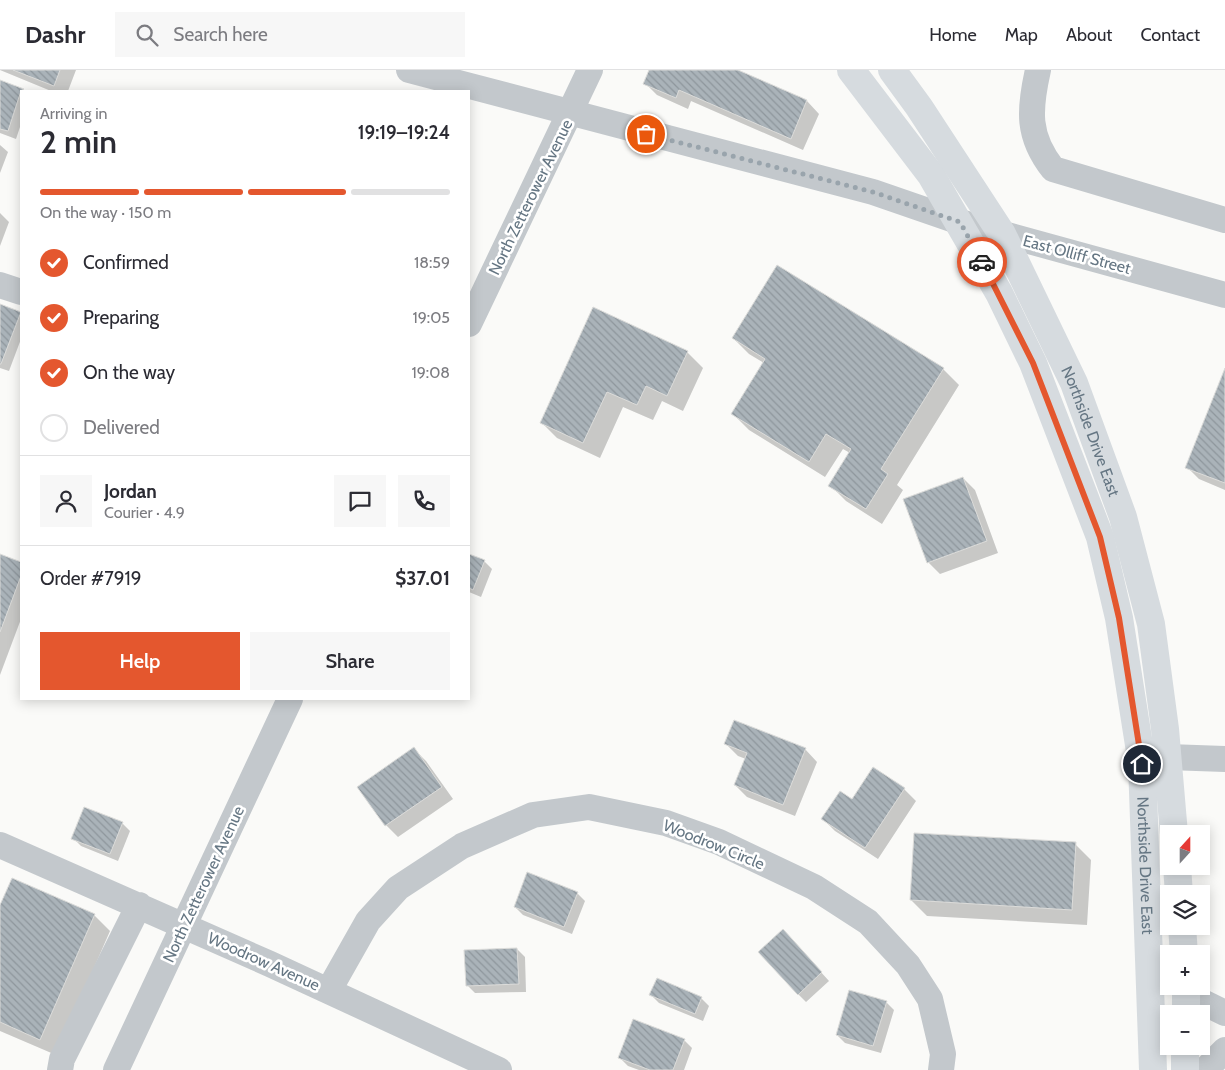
<!DOCTYPE html>
<meta charset="utf-8">
<style>
:root{--surface:#fff;--page:#f7f7f7;--text:#2b2b33;--muted:#7c7c81;--line:#e1e1e2;--accent:#e4572e}
body{margin:0;font-family:Cabin,sans-serif;background:var(--page);color:var(--text);height:100vh;display:flex;flex-direction:column;font-size:19px;white-space:nowrap}
*{box-sizing:border-box;margin:0}
p{font-size:16px;color:var(--muted)}
.icon{flex:none;width:28px;height:28px;fill:none;stroke:currentColor;stroke-width:2;stroke-linecap:round;stroke-linejoin:round}
.map{position:relative;flex:1;overflow:hidden}
.sheet{position:absolute;left:20px;top:20px;width:450px;height:610px;display:flex;flex-direction:column;background:var(--surface);border-radius:0px;box-shadow:0 2px 12px #0003}
.sheet>*{flex:none}
.needle{width:32px;rotate:21deg}
.fabs{position:absolute;left:1160px;top:755px;display:grid;gap:10px}
.fabs a{display:grid;place-items:center;width:50px;height:50px;border-radius:0px;background:var(--surface);box-shadow:0 2px 12px #0003;font-size:25px}
.pin{position:absolute;display:grid;place-items:center;width:42px;height:42px;color:#fff;margin:-21px;border:2px solid #fff;border-radius:50%;box-shadow:0 1px 5px #0007}
.courier{position:absolute;display:grid;place-items:center;width:50px;height:50px;margin:-25px;border:4px solid #e4572e;border-radius:50%;background:#fff;color:#222;box-shadow:0 1px 6px #0007}
.head em{font-style:normal;font-weight:600}
.head div{display:flex;flex-direction:column-reverse}
.head{display:flex;align-items:center;justify-content:space-between;height:85px;padding:0 20px}
h1{font-size:32px;font-weight:600;line-height:38px}
.bar{display:grid;grid-template-columns:repeat(4,1fr);gap:8px 5px;align-content:center;height:60px;padding:0 20px}
.bar i{height:6px;border-radius:4px;background:var(--line)}
.bar .current{background:var(--accent)}
.bar p{grid-column:span 4}
.line{display:flex;align-items:center;gap:12px;padding:0 20px;border-top:1px solid var(--line)}
.line div{flex:1}
.round{display:grid;place-items:center;flex:none;width:52px;height:52px;border-radius:0px;background:var(--page)}
ol{padding:0 20px;list-style:none}
li{display:flex;align-items:center;gap:15px;height:55px}
li p{margin-inline-start:auto}
li .icon{padding:5px;border-radius:50%;background:var(--accent);color:#fff;stroke-width:4}
li:last-child{color:var(--muted)}
li i{width:28px;height:28px;border:2px solid var(--line);border-radius:50%}
.cta{display:flex;gap:10px;margin-top:auto;padding:10px 20px}
.cta a{flex:1;height:58px;border-radius:0px;background:var(--accent);color:#fff;font-size:20px;font-weight:600;line-height:58px;text-align:center}
.cta a+a{background:var(--page);color:var(--text)}
header{display:flex;align-items:center;gap:30px;box-sizing:border-box;height:70px;padding:0 25px;background:var(--surface);border-bottom:1px solid var(--line)}
header strong{font-size:24px}
nav{display:flex;gap:28px;margin-inline-start:auto;font-size:18px}
.search{width:350px;height:45px;background:var(--page);display:flex;align-items:center;gap:12px;box-sizing:border-box;padding:0 18px;border-radius:0px;color:var(--muted);font-size:19px}
.map>svg:first-child{display:block}
.shadow{fill:#0003}
.building{fill:url(#building-back-hatch);stroke:#dcdcda}
.lines{fill:none;stroke-linecap:round;stroke-linejoin:round}
.minor{stroke:#c3c8cc;stroke-width:26}
.major{stroke:#d6dbdf;stroke-width:28}
.done{stroke:#99a4ac;stroke-width:5;stroke-dasharray:0 9}
.route{stroke:#e4572e;stroke-width:6}
.labels{text-anchor:middle;stroke-width:5;stroke-linejoin:round;paint-order:stroke}
.street-label{font-size:16px;fill:#657683;stroke:#fff}
</style>
<header>
<strong>Dashr</strong>
<div class="search"><svg class="icon" aria-label="search" viewBox="0 0 24 24"><circle cx="10" cy="10" r="6"/><path d="M15 15l6 6"/></svg>Search here</div>
<nav><a>Home</a><a>Map</a><a>About</a><a>Contact</a></nav>
</header>
<div class="map">
<svg width="1225" height="1000" viewBox="0 0 1225 1000">
<defs>
<pattern id="building-back-hatch" width="6" height="6" patternUnits="userSpaceOnUse" patternTransform="scale(1.25)"><rect width="6" height="6" fill="#aab3b9"/><path d="M-1 5l2 2M0 0l6 6M5-1l2 2" fill="none" stroke="#8e969c"/></pattern>
</defs>
<rect width="100%" height="100%" fill="#fafaf8"/>
<path class="shadow" d="M0,0h76l-8,21h-17z
M651,0h84l72,31 12,13 -16,36 -112,-49 -3,8 -31,-14 -12,-12z
M0,11l24,10h-3v33l-5,15 -16,-6z
M0,75l8,7 -8,21z
M0,143l9,9 -9,24z
M0,236l21,9v24l-12,32 -9,-3z
M733,268l210,31 16,16 -62,100 6,5 -21,34 -36,-23 -16,-16 20,-32 -7,-4 -18,28 -76,-47 -16,-16 31,-51 -15,-9z
M687,282l16,16 -20,43 -21,-10 -9,19 -30,-13 -23,51 -43,-20 -16,-16z
M1225,301v119l-26,-11 -12,-12z
M963,408l12,12 23,63 -58,21 -12,-12z
M0,485l21,9v55l-21,56z
M469,485l15,6 8,8 -11,28 -12,-5z
M726,674l79,5 12,13 -22,54 -48,-19 -12,-12 11,-26 -8,-3z
M414,679l12,12 27,38 -55,38 -12,-12z
M904,719l12,12 -38,58 -43,-28 -12,-12 29,-19z
M122,753l8,8 -12,30 -37,-15 -8,-8z
M1075,774l16,16 -4,65 -160,-9 -16,-16z
M577,823l8,8 -13,33 -49,-19 -8,-8z
M0,839l94,6 16,16 -54,124 -56,-24z
M791,869l38,42 -23,21 -8,-8z
M517,879l8,8 1,35 -51,1 -8,-8z
M651,925l50,3 8,8 -6,15 -44,-18z
M886,932l8,8 -13,43 -36,-10 -8,-8z
M684,970l8,8 -8,22h-45l-11,-4 -9,-9z"/>
<path class="building" d="M13,0h47l-6,16z
M649,0h89l69,30 -16,39 -112,-49 -3,8 -33,-14z
M0,10l24,9 -3,2 -13,40 -8,-2z
M777,195l167,103 -63,101 7,5 -22,35 -38,-23 23,-37 -25,-15 -17,28 -78,-48 34,-55 -33,-21z
M0,234l21,8 -20,52h-1z
M593,237l95,44 -21,45 -21,-10 -9,19 -30,-13 -24,51 -43,-20z
M1225,298v115l-40,-15z
M963,407l24,64 -60,22 -24,-64z
M0,484l21,8v14l-21,56z
M469,484l16,6 -12,30 -4,-2z
M734,650l72,28 -23,57 -49,-20 13,-32 -23,-9z
M414,677l28,40 -57,39 -28,-39z
M873,697l32,21 -40,60 -44,-29 19,-28 12,8z
M84,737l39,15 -13,32 -39,-15z
M914,763l162,9 -4,68 -162,-10z
M527,802l51,20 -14,35 -50,-20z
M12,808l83,36 -55,126 -40,-18v-117z
M783,859l39,43 -24,23 -40,-43z
M517,878l2,36 -53,2 -2,-36z
M657,908l45,19 -7,17 -46,-19z
M849,920l38,11 -14,45 -37,-11z
M633,949l52,20 -12,31h-23l-32,-12z"/>
<g class="lines">
<path class="minor" d="M409,0l464,122 87,30 265,73
M1038,0c-9,40 -11,66 15,99l172,51
M0,215l21,7
M469,254l121,-254
M1168,687l57,2
M0,775l270,119 229,106
M329,920l39,-69 30,-33 64,-42 71,-31 56,-8 77,16 53,19 95,45 54,35 40,43 22,34 13,55 -2,16
M1186,924l39,19
M60,1000l2,-11 77,-154
M116,1000l174,-371
M1205,1000l20,-20"/>
<g class="major">
<path id="s1" d="M851,0l80,105 68,118 34,70 67,174 19,81 23,146 11,306"/>
<path id="s2" d="M892,0l27,37 83,127 72,149 49,134 28,107 14,105 9,105"/>
<path d="M1177,796l2,28"/>
<path d="M1182,856l2,28"/>
<path d="M1186,944v-28"/>
<path d="M1185,1000v-24"/>
</g>
</g>
<g class="lines">
<path class="done" d="M646,64l227,58 87,30 22,40"/>
<path class="route" d="M982,192l51,101 67,174 19,81 23,146"/>
</g>
<g class="labels">
<g class="street-label">
<text transform="translate(530 127) rotate(-64)" y="6">North Zetterower Avenue</text>
<text transform="translate(1077 184) rotate(15)" y="6">East Olliff Street</text>
<text dy="6" stroke="none"><textPath href="#s2" startOffset="414">Northside Drive East</textPath></text>
<text transform="translate(714 774) rotate(22)" y="6">Woodrow Circle</text>
<text dy="6" stroke="none"><textPath href="#s1" startOffset="865">Northside Drive East</textPath></text>
<text transform="translate(203 814) rotate(-65)" y="6">North Zetterower Avenue</text>
<text transform="translate(264 891) rotate(24)" y="6">Woodrow Avenue</text>
</g>
</g>
</svg>
<div class="fabs">
<a><svg class="needle" viewBox="-14 -14 28 28"><path d="M0-13l5 13h-10z" fill="#e53935"/><path d="M0 13l5-13h-10z" fill="#7c7c81"/></svg></a>
<a><svg class="icon" aria-label="layers" viewBox="0 0 24 24"><path d="M12 4l9 5-9 5-9-5zM3 14l9 5 9-5"/></svg></a>
<a>+</a>
<a>−</a>
</div>
<div class="pin" style="left:646px;top:64px;background:#ea580c"><svg class="icon" aria-label="bag" viewBox="0 0 24 24"><path d="M5 8h14l-1 12H6zM9 8a3 3 0 0 1 6 0"/></svg></div>
<div class="pin" style="left:1142px;top:694px;background:#1f2937"><svg class="icon" aria-label="home" viewBox="0 0 24 24"><path d="M3 11l9-7 9 7M6 9v11h12V9"/></svg></div>
<div class="courier" style="left:982px;top:192px"><svg class="icon" aria-label="car" viewBox="0 0 24 24"><path d="M5 17H2v-5l4-1 3-4h7l3 4 3 1v5h-3M9 17h6M6 11h13"/><circle cx="7" cy="17" r="2"/><circle cx="17" cy="17" r="2"/></svg></div>
<section class="sheet">
<div class="head"><div><h1>2 min</h1><p>Arriving in</p></div><em>19:19–19:24</em></div>
<div class="bar"><i class="current"></i><i class="current"></i><i class="current"></i><i></i><p>On the way · 150 m</p></div>
<ol>
<li><svg class="icon" aria-label="check" viewBox="0 0 24 24"><path d="M5 12l5 5 9-10"/></svg>Confirmed<p>18:59</p></li>
<li><svg class="icon" aria-label="check" viewBox="0 0 24 24"><path d="M5 12l5 5 9-10"/></svg>Preparing<p>19:05</p></li>
<li><svg class="icon" aria-label="check" viewBox="0 0 24 24"><path d="M5 12l5 5 9-10"/></svg>On the way<p>19:08</p></li>
<li><i></i>Delivered</li>
</ol>
<div class="line" style="height:90px"><a class="round"><svg class="icon" aria-label="person" viewBox="0 0 24 24"><circle cx="12" cy="8" r="4"/><path d="M4 21q1-7 8-7t8 7"/></svg></a><div><b>Jordan</b><p>Courier · 4.9</p></div><a class="round"><svg class="icon" aria-label="chat" viewBox="0 0 24 24"><path d="M4 5h16v11H9l-5 4z"/></svg></a><a class="round"><svg class="icon" aria-label="phone" viewBox="0 0 24 24"><path d="M5 4h4l2 5-3 2q2 4 5 5l2-3 5 2v4C11 20 4 13 5 4z"/></svg></a></div>
<div class="line" style="height:65px"><div>Order #7919</div><b>$37.01</b></div>
<div class="cta"><a>Help</a><a>Share</a></div>
</section>
</div>
